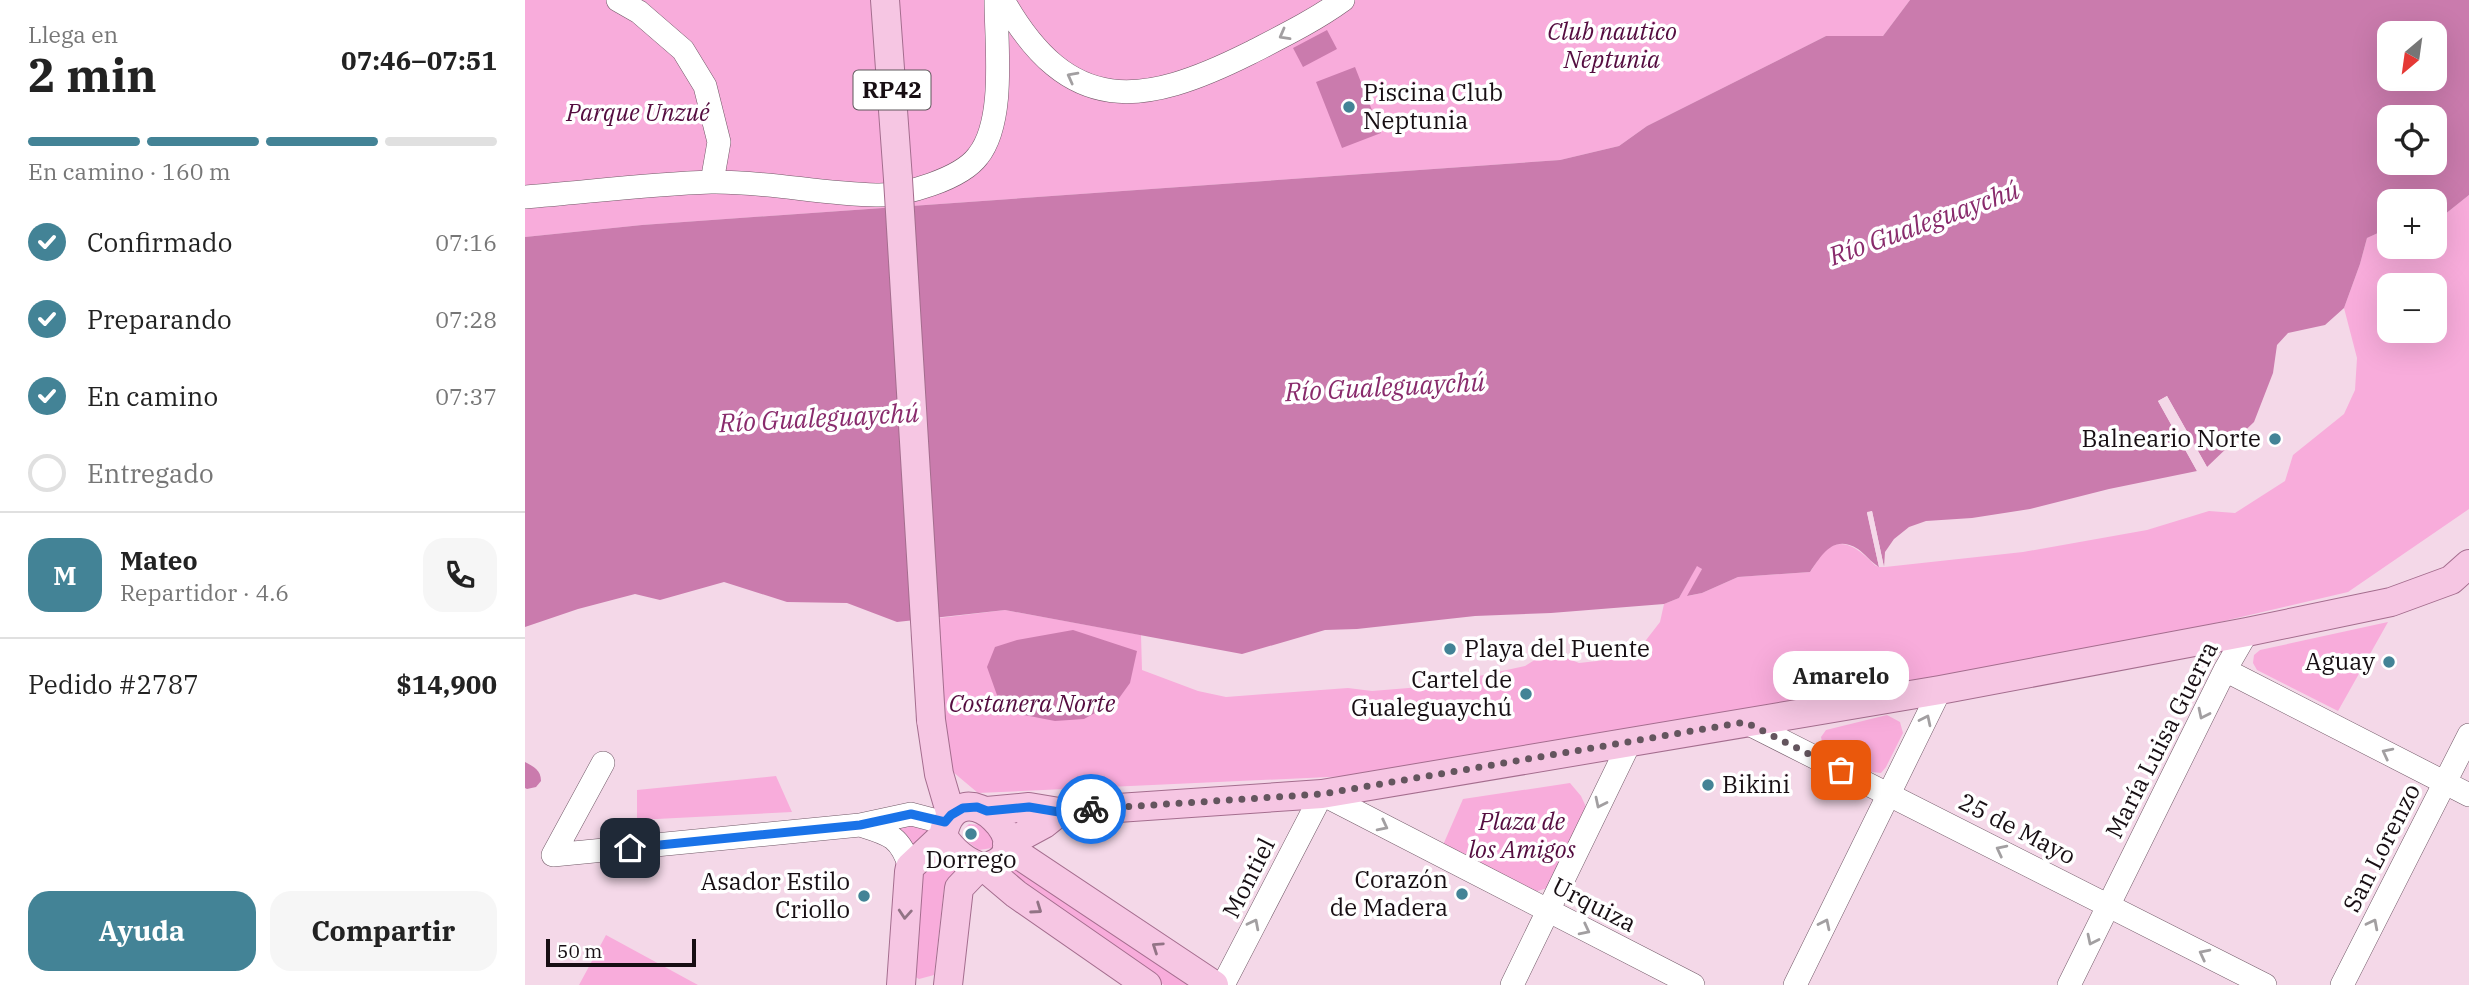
<!DOCTYPE html>
<html lang="es">
<meta charset="utf-8">
<style>
:root{--surface:#fff;--page:#f6f6f6;--text:#222;--muted:#767676;--line:#e0e0e0;--accent:#438396}
body{margin:0;font-family:"IBM Plex Serif",serif;background:var(--page);color:var(--text);height:100vh;display:flex;flex-direction:column;font-size:26px;white-space:nowrap}
*{box-sizing:border-box;margin:0}
p{font-size:23px;color:var(--muted)}
.icon{flex:none;width:38px;height:38px;fill:none;stroke:currentColor;stroke-width:2;stroke-linecap:round;stroke-linejoin:round}
.map{position:relative;flex:1;overflow:hidden}
.drawer{display:flex;flex-direction:column;background:var(--surface);width:525px}
.drawer>*{flex:none}
.needle{width:46px;rotate:209deg}
.buttons{position:absolute;left:1852px;top:21px;display:grid;gap:14px}
.buttons a{display:grid;place-items:center;width:70px;height:70px;border-radius:14px;background:var(--surface);box-shadow:0 7px 28px #0002;font-size:35px}
.scale{position:absolute;left:21px;bottom:18px;width:150px;box-sizing:border-box;padding-left:7px;border:4px solid #170e13;border-top:0;font-size:19px;line-height:24px;white-space:nowrap;color:#170e13;-webkit-text-stroke:5px #fff;paint-order:stroke}
.pin{position:absolute;display:grid;place-items:center;width:60px;height:60px;color:#fff;margin:-30px;border-radius:14px;box-shadow:0 4px 10px #0006}
.courier{position:absolute;display:grid;place-items:center;width:70px;height:70px;margin:-35px;border:5px solid #1a73e8;border-radius:50%;background:#fff;color:#222;box-shadow:0 2px 9px #0007}
.bubble{position:absolute;height:49px;border-radius:21px;background:var(--surface);box-shadow:0 7px 28px #0002;font-size:23px;font-weight:700;line-height:49px;text-align:center}
.overview em{font-style:normal;font-weight:700}
.overview div{display:flex;flex-direction:column-reverse}
.overview{display:flex;align-items:center;justify-content:space-between;height:119px;padding:0 28px}
h1{font-size:46px;font-weight:700;line-height:52px}
.bar{display:grid;grid-template-columns:repeat(4,1fr);gap:10px 7px;align-content:center;height:84px;padding:0 28px}
.bar i{height:9px;border-radius:5px;background:var(--line)}
.bar .selected{background:var(--accent)}
.bar p{grid-column:span 4}
.line{display:flex;align-items:center;gap:18px;padding:0 28px;border-top:2px solid var(--line)}
.line div{flex:1}
.round{display:grid;place-items:center;flex:none;width:74px;height:74px;border-radius:21px;background:var(--page)}
ol{padding:0 28px;list-style:none}
li{display:flex;align-items:center;gap:21px;height:77px}
li p{margin-inline-start:auto}
li .icon{padding:7px;border-radius:50%;background:var(--accent);color:#fff;stroke-width:4}
li:last-child{color:var(--muted)}
li i{width:38px;height:38px;border:4px solid var(--line);border-radius:50%}
.button{display:flex;gap:14px;margin-top:auto;padding:14px 28px}
.button a{flex:1;height:80px;border-radius:21px;background:var(--accent);color:#fff;font-size:28px;font-weight:700;line-height:80px;text-align:center}
.button a+a{background:var(--page);color:var(--text)}
main{display:flex;flex:1;min-height:0}
.map>svg:first-child{display:block}
.green{fill:#f8acdb;fill-rule:evenodd}
.water{fill:#ca7bad;fill-rule:evenodd}
.pier{fill:#f4d8e8}
.lines{fill:none;stroke-linecap:round;stroke-linejoin:round}
.minor-casing{stroke:#715967;stroke-width:24}
.major-casing{stroke:#a46d8e;stroke-width:30}
.minor{stroke:#fff;stroke-width:23}
.major{stroke:#f6c6e3;stroke-width:28}
.major-bridge-casing{stroke:#a46d8e;stroke-width:30;stroke-linecap:butt}
.major-bridge{stroke:#f6c6e3;stroke-width:28}
.oneway{stroke:#a29fa1}
.oneway2{stroke:#927385}
.done{stroke:#64555e;stroke-width:7;stroke-dasharray:0 12.6}
.route{stroke:#1a73e8;stroke-width:9}
.poi-dot{fill:#438396;stroke:#fff;stroke-width:2.5}
.labels{text-anchor:middle;stroke-width:7;stroke-linejoin:round;paint-order:stroke}
.shield{fill:#fff;stroke:#5d565a;stroke-width:2}
.shield-label{font-size:23px;font-weight:bold;fill:#170e13}
.park-label{font-size:24px;font-style:italic;fill:#550d40;stroke:#fff}
.poi-label{font-size:24px;fill:#170e13;stroke:#fff;text-anchor:end}
.street-label{font-size:24px;fill:#170e13;stroke:#fff}
.water-label{font-size:26px;font-style:italic;fill:#892b6c;stroke:#fff}
</style>
<main>
<section class="drawer">
<div class="overview"><div><h1>2 min</h1><p>Llega en</p></div><em>07:46–07:51</em></div>
<div class="bar"><i class="selected"></i><i class="selected"></i><i class="selected"></i><i></i><p>En camino · 160 m</p></div>
<ol>
<li><svg class="icon" aria-label="check" viewBox="0 0 24 24"><path d="M5 12l5 5 9-10"/></svg>Confirmado<p>07:16</p></li>
<li><svg class="icon" aria-label="check" viewBox="0 0 24 24"><path d="M5 12l5 5 9-10"/></svg>Preparando<p>07:28</p></li>
<li><svg class="icon" aria-label="check" viewBox="0 0 24 24"><path d="M5 12l5 5 9-10"/></svg>En camino<p>07:37</p></li>
<li><i></i>Entregado</li>
</ol>
<div class="line" style="height:126px"><b class="round" style="background:var(--accent);color:#fff">M</b><div><b>Mateo</b><p>Repartidor · 4.6</p></div><a class="round"><svg class="icon" aria-label="phone" viewBox="0 0 24 24"><path d="M5 4h4l2 5-3 2q2 4 5 5l2-3 5 2v4C11 20 4 13 5 4z"/></svg></a></div>
<div class="line" style="height:91px"><div>Pedido #2787</div><b>$14,900</b></div>
<div class="button"><a>Ayuda</a><a>Compartir</a></div>
</section>
<div class="map">
<svg width="1944" height="985" viewBox="0 0 1944 985">
<rect width="100%" height="100%" fill="#f4d8e8"/>
<path class="green" d="M0,0h1385l-27,36h-57l-179,90 -28,20 -59,14 -918,65 -117,12z
M1944,195v314l-121,83 -226,53 -772,131 -372,17 -25,-21 -7,-37 -7,-117 66,-8 136,25 1,35 56,21 28,6 122,-9 24,3 61,-5 92,-20 24,-15 30,12 54,-6 27,-35 4,-18 15,-6 18,-33 5,4 -14,27 14,-3 36,-16 72,-5c5,-6 10,-19 17,-23 19,-14 36,5 49,17l9,1 138,-15 124,-22 62,-19 26,2 50,-32 8,-26 51,-41 11,-24 2,-32 -13,-50 16,-44 7,-26 22,-10v19h45v-24zM1864,285h45v46h-45z
M1863,622l-50,89 -81,-41 -4,-7 1,-8 6,-5z
M1362,715l13,7 3,11 -17,34 -5,6 -9,-1 -49,-26 -2,-9 5,-7z
M251,776l16,36 -155,8v-30z
M1045,783l11,13 6,13 -40,79 -12,4 -92,-47 20,-46z
M401,822l4,13 -20,15 -17,-24z
M444,824l14,1 12,15 -3,8 -13,2c-9,-6 -23,-15 -10,-26z
M416,847l21,20 -18,21 -10,87 -15,4 -12,-7 8,-94z
M491,861l175,124h-27l-157,-111z
M81,935l92,50h-119z"/>
<path class="water" d="M1385,0h559v195l-35,28v-22h-45v27l-22,10 -7,26 -16,44 -19,17 -37,8 -11,12 -4,28 -19,49 -47,45 -40,-71 -9,5 39,70 -88,18 -79,20 -58,9 -46,3 -17,6 -15,12 -9,13 -1,15 -12,-56 -5,2 12,54c-8,-5 -14,-13 -21,-18 -25,-15 -36,6 -48,23l-72,5 -36,16 -15,3 15,-27 -5,-3 -18,32 -15,6 -113,9 -76,3 -118,13 -32,1 -83,24 -237,-44 -108,12 -50,-19 -60,-1 -63,-20 -64,18 -25,-6 -57,15 -53,18v-390l117,-12 918,-65 59,-14 28,-20 179,-90h57zM1864,33h45v46h-45zM1864,117h45v46h-45z
M802,30l10,19 -34,18 -10,-19z
M830,67l26,66 -39,15 -26,-66z
M548,630l64,21 -7,32 -13,18 -33,18 -29,2 -31,-6 -26,-17 -11,-31 8,-20 22,-7z
M0,762c9,5 16,8 16,19l-5,6 -9,2 -2,-1z"/>
<path class="pier" d="M1642,396l40,71 -3,2 -38,-69 -3,2 37,68 -3,1 -39,-70z
M1347,511l12,56h-5l-12,-55z"/>
<g class="lines">
<defs>
<path id="minor" d="M93,0l21,12 44,38 22,36 14,56 -7,40
M478,0c66,117 139,107 247,53 31,-16 64,-32 93,-53
M0,197c62,-5 124,-13 186,-15 55,-1 110,12 165,13 28,1 85,-16 102,-39 28,-35 18,-112 18,-156
M1700,670l244,125
M1220,722l520,263
M78,763l-50,92 307,-30 51,-11 34,9
M335,825c29,9 40,11 50,42
M698,985l99,-191 371,191
M987,985l118,-243
M1270,985l145,-295
M1544,985l156,-315 22,-38
M1817,985l127,-250"/>
<path id="major" d="M360,0l13,179
M406,720l8,54 12,41
M462,811l42,-4 30,5 263,-18 618,-104 307,-58 144,-30 60,-22 18,-16
M482,844l37,-20 15,-12
M482,847l207,138
M459,867c67,-13 -27,-107 -41,-31 9,14 24,28 41,31l32,27 131,91
M376,985l8,-113 1,-5 33,-31
M423,985l11,-97 21,-22"/>
</defs>
<use href="#minor" class="minor-casing"/>
<use href="#major" class="major-casing"/>
<use href="#minor" class="minor"/>
<use href="#major" class="major"/>
<defs>
<path id="major-bridge" d="M373,179l33,541"/>
</defs>
<use href="#major-bridge" class="major-bridge-casing"/>
<use href="#major-bridge" class="major-bridge"/>
</g>
<defs><path id="oneway-chevron" d="M-2-3.5L2.5 0L-2 3.5" fill="none" stroke-width="1.6" stroke-linecap="round" stroke-linejoin="round" transform="scale(1.75)"/></defs>
<g class="oneway">
<use href="#oneway-chevron" transform="translate(759 35) rotate(151)"/>
<use href="#oneway-chevron" transform="translate(547 77) rotate(-152)"/>
<use href="#oneway-chevron" transform="translate(1678 714) rotate(116)"/>
<use href="#oneway-chevron" transform="translate(1401 720) rotate(-64)"/>
<use href="#oneway-chevron" transform="translate(1862 753) rotate(-153)"/>
<use href="#oneway-chevron" transform="translate(1075 803) rotate(116)"/>
<use href="#oneway-chevron" transform="translate(858 826) rotate(27)"/>
<use href="#oneway-chevron" transform="translate(1476 850) rotate(-153)"/>
<use href="#oneway-chevron" transform="translate(729 924) rotate(-63)"/>
<use href="#oneway-chevron" transform="translate(1300 924) rotate(-64)"/>
<use href="#oneway-chevron" transform="translate(1848 924) rotate(-63)"/>
<use href="#oneway-chevron" transform="translate(1060 930) rotate(27)"/>
<use href="#oneway-chevron" transform="translate(1567 940) rotate(116)"/>
<use href="#oneway-chevron" transform="translate(1679 954) rotate(-153)"/>
</g>
<g class="oneway2">
<use href="#oneway-chevron" transform="translate(512 909) rotate(35)"/>
<use href="#oneway-chevron" transform="translate(380 914) rotate(94)"/>
<use href="#oneway-chevron" transform="translate(632 947) rotate(-146)"/>
</g>
<g class="lines">
<path class="done" d="M566,809l231,-15 423,-72 96,48"/>
<path class="route" d="M105,848l230,-23 51,-11 34,8 6,-7 12,-7 14,-1 10,4 42,-4 30,5 32,-3"/>
</g>
<g class="poi-dot">
<circle cx="824" cy="107" r="7"/>
<circle cx="1750" cy="439" r="7"/>
<circle cx="925" cy="649" r="7"/>
<circle cx="1864" cy="662" r="7"/>
<circle cx="1001" cy="694" r="7"/>
<circle cx="1183" cy="785" r="7"/>
<circle cx="446" cy="834" r="7"/>
<circle cx="937" cy="894" r="7"/>
<circle cx="339" cy="896" r="7"/>
</g>
<g class="labels">
<rect class="shield" x="328.5" y="70.5" width="77" height="39" rx="5"/>
<g class="shield-label">
<text x="367" y="98">RP42</text>
</g>
<g class="park-label">
<text x="1087" y="40">Club nautico<tspan x="1087" dy="28">Neptunia</tspan></text>
<text x="113" y="121">Parque Unzué</text>
<text x="507" y="712">Costanera Norte</text>
<text x="997" y="830">Plaza de<tspan x="997" dy="28">los Amigos</tspan></text>
</g>
<g class="poi-label">
<text x="838" y="101" text-anchor="start">Piscina Club<tspan x="838" dy="28">Neptunia</tspan></text>
<text x="1736" y="447">Balneario Norte</text>
<text x="939" y="657" text-anchor="start">Playa del Puente</text>
<text x="1850" y="670">Aguay</text>
<text x="987" y="688">Cartel de<tspan x="987" dy="28">Gualeguaychú</tspan></text>
<text x="1197" y="793" text-anchor="start">Bikini</text>
<text x="446" y="868" text-anchor="middle">Dorrego</text>
<text x="923" y="888">Corazón<tspan x="923" dy="28">de Madera</tspan></text>
<text x="325" y="890">Asador Estilo<tspan x="325" dy="28">Criollo</tspan></text>
</g>
<g class="street-label">
<text transform="translate(1637 740) rotate(-63)" y="8">María Luisa Guerra</text>
<text transform="translate(1492 829) rotate(27)" y="8">25 de Mayo</text>
<text transform="translate(1857 848) rotate(-63)" y="8">San Lorenzo</text>
<text transform="translate(724 878) rotate(-63)" y="8">Montiel</text>
<text transform="translate(1069 905) rotate(27)" y="8">Urquiza</text>
</g>
<g class="water-label">
<text transform="translate(1399 223) rotate(-20)" y="9">Río Gualeguaychú</text>
<text transform="translate(860 387) rotate(-3)" y="9">Río Gualeguaychú</text>
<text transform="translate(294 418) rotate(-3)" y="9">Río Gualeguaychú</text>
</g>
</g>
</svg>
<div class="buttons">
<a><svg class="needle" viewBox="-14 -14 28 28"><path d="M0-13l5 13h-10z" fill="#e53935"/><path d="M0 13l5-13h-10z" fill="#767676"/></svg></a>
<a><svg class="icon" aria-label="locate" viewBox="0 0 24 24"><circle cx="12" cy="12" r="6"/><path d="M12 2v4M12 18v4M2 12h4M18 12h4"/></svg></a>
<a>+</a>
<a>−</a>
</div>
<div class="scale">50 m</div>
<div class="pin" style="left:1316px;top:770px;background:#ea580c"><svg class="icon" aria-label="bag" viewBox="0 0 24 24"><path d="M5 8h14l-1 12H6zM9 8a3 3 0 0 1 6 0"/></svg></div>
<div class="pin" style="left:105px;top:848px;background:#1f2937"><svg class="icon" aria-label="home" viewBox="0 0 24 24"><path d="M3 11l9-7 9 7M6 9v11h12V9"/></svg></div>
<div class="courier" style="left:566px;top:809px"><svg class="icon" aria-label="bike" viewBox="0 0 24 24"><circle cx="6" cy="16" r="4"/><circle cx="18" cy="16" r="4"/><path d="M6 16l4-8h5l3 8M10 8l3 8H6M13 5h3"/></svg></div>
<div class="bubble" style="left:1248px;top:651px;width:136px">Amarelo</div>
</div>
</main>
